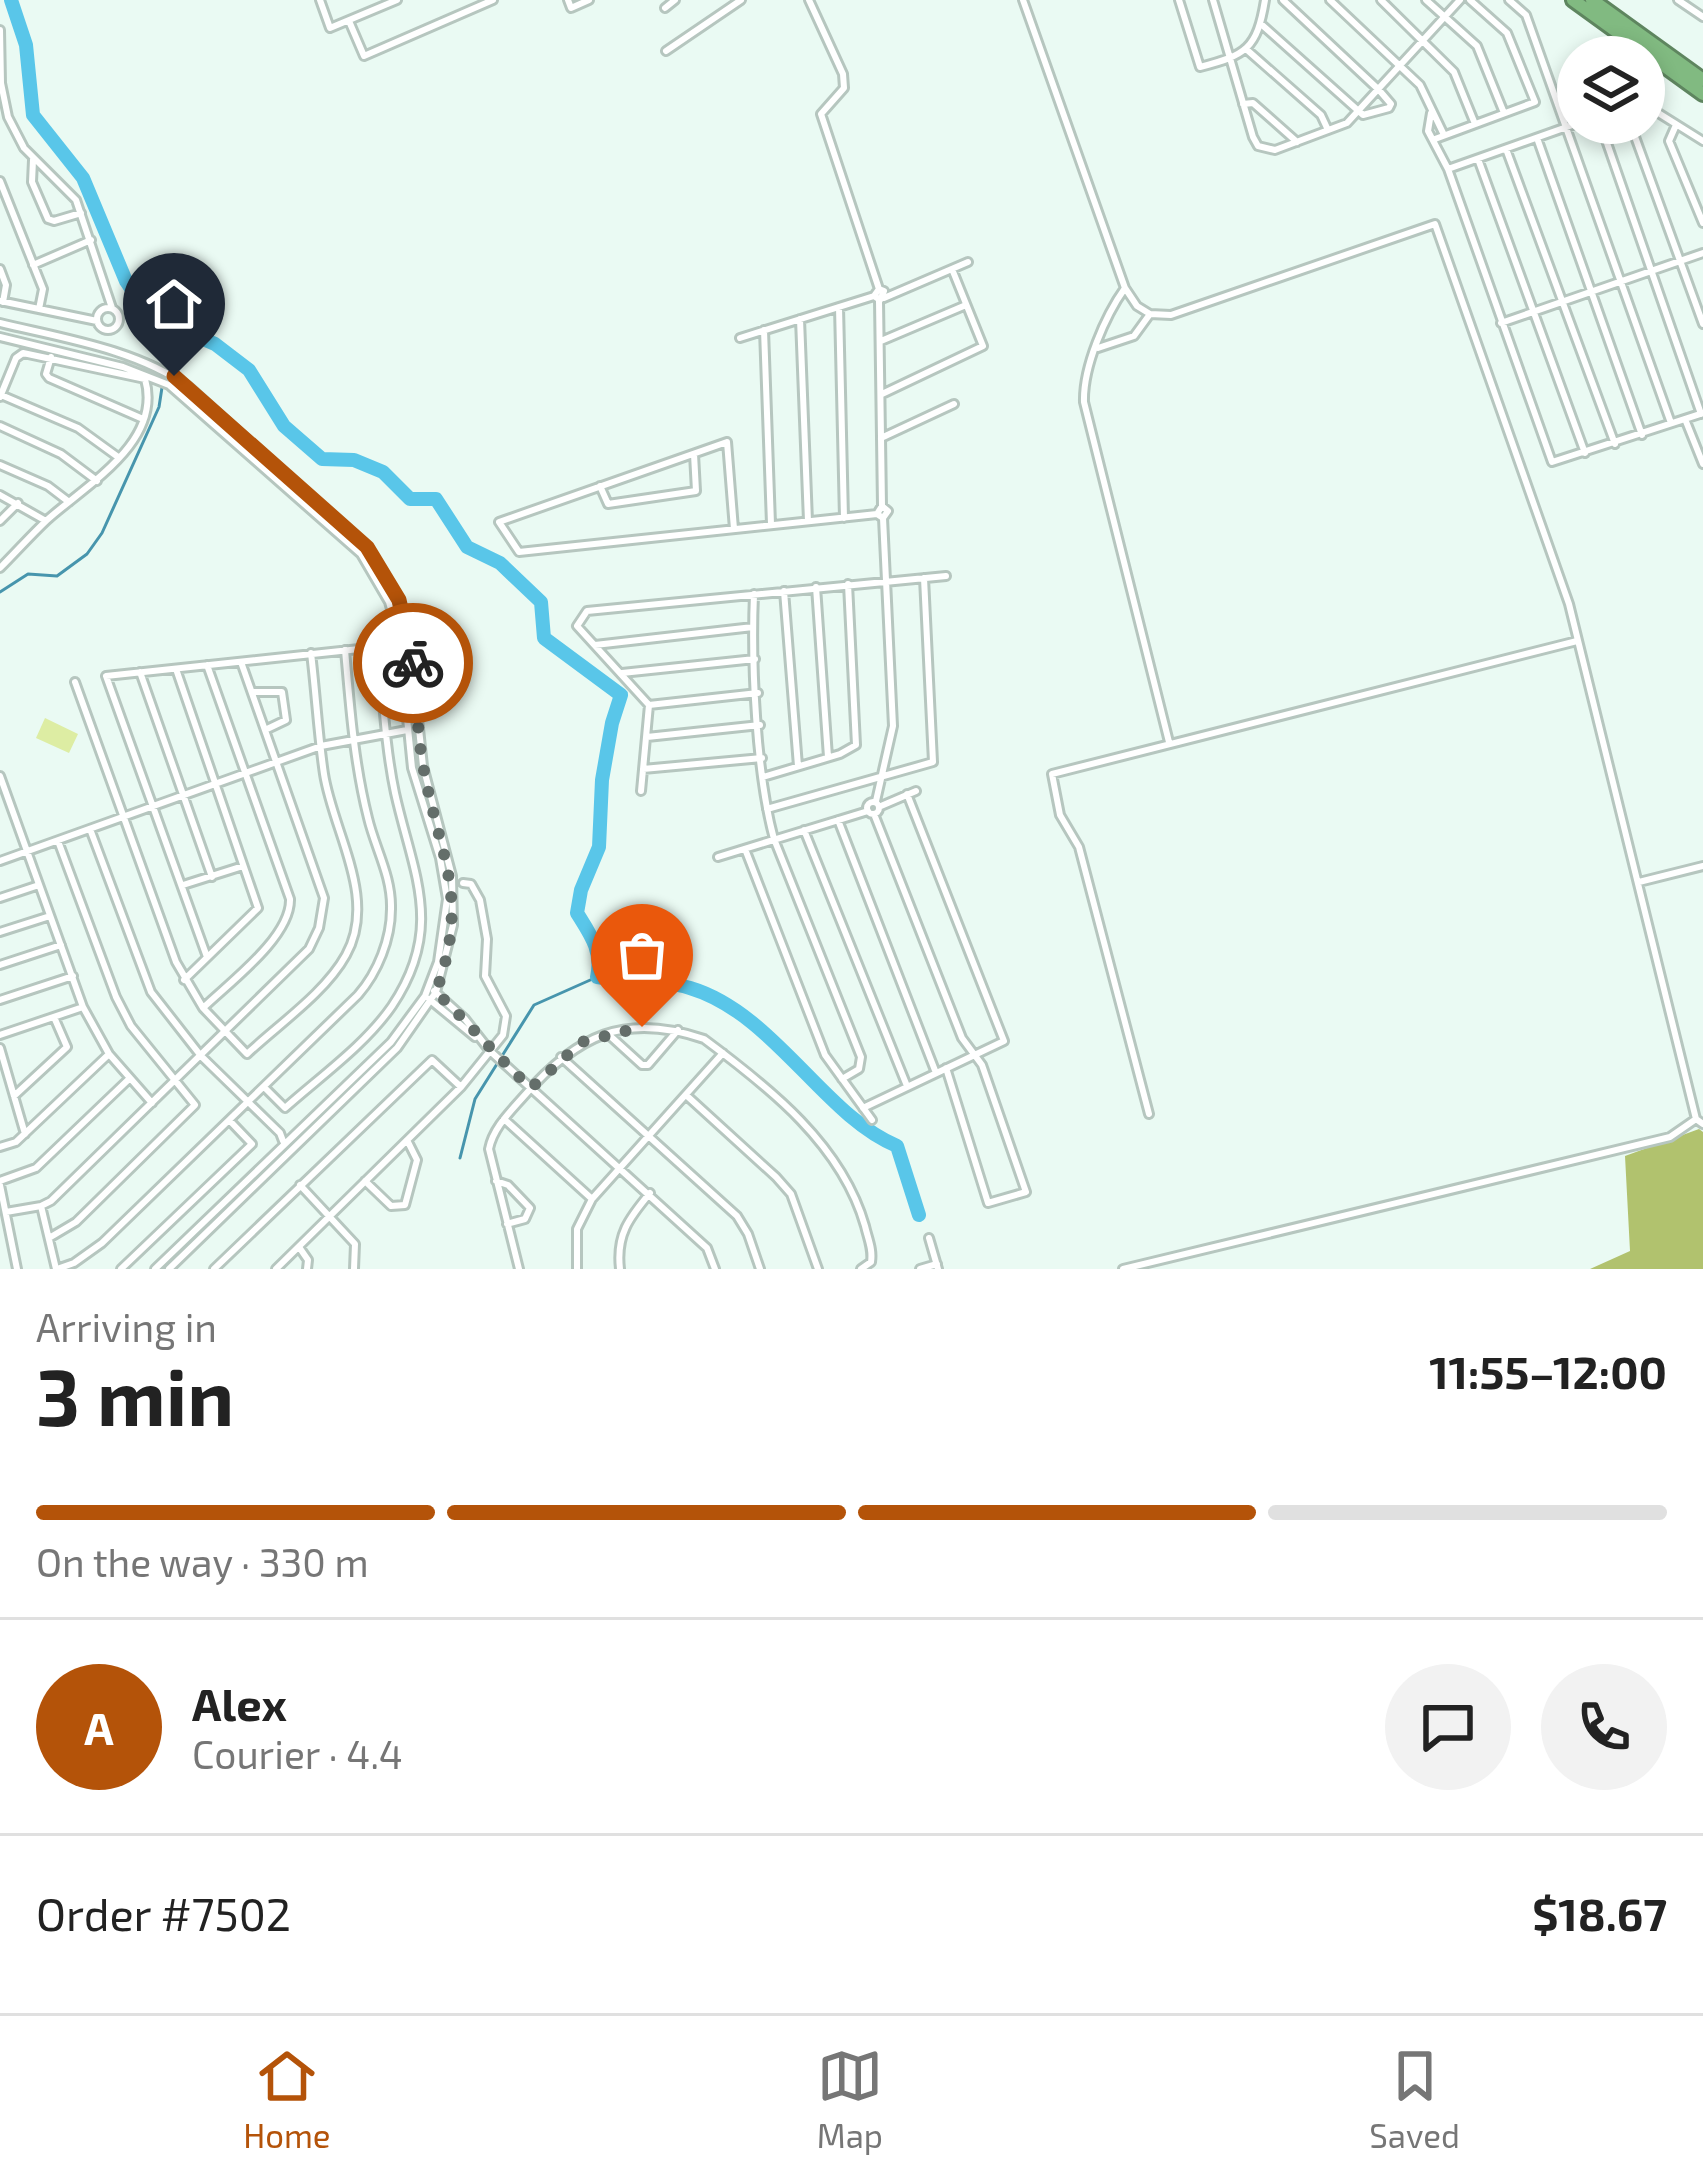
<!DOCTYPE html>
<meta charset="utf-8">
<style>
:root{--surface:#fff;--page:#f2f2f2;--text:#222;--muted:#767676;--line:#e0e0e0;--accent:#b45309}
body{margin:0;font-family:"Exo 2",sans-serif;background:var(--page);color:var(--text);height:100vh;display:flex;flex-direction:column;font-size:45px;white-space:nowrap}
*{box-sizing:border-box;margin:0}
p{font-size:39px;color:var(--muted)}
.icon{flex:none;width:66px;height:66px;fill:none;stroke:currentColor;stroke-width:2;stroke-linecap:round;stroke-linejoin:round}
.map{position:relative;height:1269px;overflow:hidden}
.sheet{display:flex;flex-direction:column;background:var(--surface);flex:1}
.sheet>*{flex:none}
.buttons{position:absolute;left:1557px;top:36px;display:grid;gap:24px}
.buttons a{display:grid;place-items:center;width:108px;height:108px;border-radius:50%;background:var(--surface);box-shadow:0 6px 18px #0003;font-size:60px}
.pin{position:absolute;display:grid;place-items:center;width:102px;height:102px;color:#fff;margin:-123px -51px;border-radius:50% 50% 50% 0;rotate:-45deg;box-shadow:0 0 12px #0007}
.pin .icon{rotate:45deg}
.courier{position:absolute;display:grid;place-items:center;width:120px;height:120px;margin:-60px;border:9px solid #b45309;border-radius:50%;background:#fff;color:#222;box-shadow:0 3px 15px #0007}
.summary em{font-style:normal;font-weight:700}
.summary div{display:flex;flex-direction:column-reverse}
.summary{display:flex;align-items:center;justify-content:space-between;height:204px;padding:0 36px}
h1{font-size:78px;font-weight:700;line-height:90px}
.bar{display:grid;grid-template-columns:repeat(4,1fr);gap:18px 12px;align-content:center;height:144px;padding:0 36px}
.bar i{height:15px;border-radius:9px;background:var(--line)}
.bar .current{background:var(--accent)}
.bar p{grid-column:span 4}
.line{display:flex;align-items:center;gap:30px;padding:0 36px;border-top:3px solid var(--line)}
.line div{flex:1}
.round{display:grid;place-items:center;flex:none;width:126px;height:126px;border-radius:63px;background:var(--page)}
.tabs{display:flex;justify-content:space-around;align-items:center;height:168px;border-top:3px solid var(--line);background:var(--surface);font-size:33px;color:var(--muted)}
.tabs a{display:grid;justify-items:center;gap:6px}
.tabs .current{color:var(--accent)}
.map>svg:first-child{display:block}
.green{fill:#ddeda3}
.forest{fill:#b1c26e}
.lines{fill:none;stroke-linecap:round;stroke-linejoin:round}
.stream{stroke:#4795ad;stroke-width:3}
.river{stroke:#59c6e9;stroke-width:14}
.street-casing{stroke:#b6c6bf;stroke-width:12}
.highway-casing{stroke:#5e855f;stroke-width:18}
.street{stroke:#fff;stroke-width:6}
.highway{stroke:#81ba81;stroke-width:12}
.done{stroke:#646e6a;stroke-width:12;stroke-dasharray:0 21.6}
.route{stroke:#b45309;stroke-width:15}
</style>
<div class="map">
<svg width="1703" height="1269" viewBox="0 0 1703 1269">
<rect width="100%" height="100%" fill="#eafaf3"/>
<path class="green" d="M45,718l33,16 -9,19 -33,-15z"/>
<path class="forest" d="M1699,1129l4,3v137h-113l40,-18 -5,-95z"/>
<g class="lines">
<path class="stream" d="M0,592l28,-18 29,2 30,-22 15,-21 57,-126 8,-52 -17,-39
M460,1158l15,-59 59,-94 63,-28"/>
<path class="river" d="M11,0l15,45 7,70 50,63 43,103 24,35 65,28 34,26 35,56 38,33 32,1 29,12 27,27h26l31,48 33,16 41,39 3,36 77,57 -9,28 -10,57 -3,67 -18,43 -4,23c13,21 26,38 20,64 29,5 65,2 93,11 84,25 134,128 207,158l22,69"/>
<defs>
<path id="street" d="M320,0l10,28 67,-28
M568,0l3,8 18,-8
M809,0l34,74 1,14 -23,26 58,175 5,2 -4,9 -6,-4 5,-7
M1023,0l102,288 12,18 13,8
M1179,0l21,67c46,-12 57,-18 65,-67
M1213,0l40,137 5,9 17,4 72,-27 113,-123
M1330,0l90,85 24,50
M1381,0l73,72 21,52
M1426,0l51,46 27,67
M1509,0l17,15 145,408
M1678,0l25,17
M665,8l10,-8
M349,21l15,35 129,-56
M1261,24l102,91 26,-7 2,-4 -12,-14 -96,-90
M0,30l1,53 7,34 16,31 52,52 36,108
M1246,49l75,66 7,15
M666,51l75,-51
M1243,104l10,-1 44,39
M1644,104l59,37
M1431,113l-3,18 20,38 104,293 151,-49
M1600,123l101,291
M1630,123l73,201
M1676,125l-7,16 34,82
M1537,138l105,297
M1435,139l100,-37 -28,-69 -37,-33
M1506,149l109,295
M1478,159l107,294
M33,160l-1,22 16,37 6,2 27,-8
M1448,169l130,-46
M0,181l43,108 -4,20
M33,265l58,-25
M0,269l6,16 -3,17
M1125,288c-20,28 -42,79 -41,114l85,340
M884,298l84,-36
M0,301l97,20
M879,301l3,205 -5,8 6,4 5,-7 -6,-5
M839,307l5,211
M97 319a11 11 0 1 1 22 0a11 11 0 1 1-22 0Z
M1150,314l21,1 264,-91 134,380 127,515 7,5
M800,319l8,202
M0,323c62,15 136,26 189,64l178,160 32,53 10,35 14,131 29,110 1,49 -17,67 -39,56 -228,221
M1501,323l202,-70
M764,330l7,194
M0,337l123,30 46,18 192,169 28,48 10,36 13,130 28,90 7,41 -9,63 -13,34 -34,46 -236,227
M740,338l134,-42
M881,341l85,-36
M1098,348l36,-12 16,-22
M51,357l-5,17 3,4 94,41
M882,394l101,-48 -31,-77
M1,395l77,33 40,29
M0,397l16,-39 7,-5 122,26c18,63 -59,106 -98,141 -16,15 -31,32 -47,48
M1685,419l18,45
M0,426l61,28 36,27
M881,438l73,-34
M0,465l48,21 21,16
M600,486l8,18 88,-13 -2,-37
M0,495l46,26
M0,521l18,-18
M734,529l-7,-87 -228,80 20,30 358,-38
M816,587l12,170
M784,591l14,175
M754,594c-3,69 2,179 20,245l87,218 -2,12 -17,10
M595,645l158,-18
M176,669l82,239 -74,72
M140,672l72,205
M622,673l133,-14
M75,682l101,280 27,46 44,46c32,-30 78,-61 99,-99 32,-57 -13,-123 -22,-181 -6,-40 -8,-80 -13,-121
M252,692h30l4,28 -21,10
M649,705l109,-12
M647,737l113,-12
M643,769l119,-11
M0,776l83,231 26,47 43,49
M763,777l77,-23 16,-9 -8,-161
M641,791l8,-86 -72,-79 10,-15 359,-35
M876,801l17,-75 -10,-208
M867 808a6 6 0 1 1 12 0a6 6 0 1 1-12 0Z
M881,806l35,-15
M767,809l166,-47 -9,-184
M874,814l88,224 20,27 44,127 -38,11 -42,-135
M838,820l98,253
M90,829l61,163 50,64 79,77 3,8
M804,830l103,256
M745,849l80,206 47,65
M718,857l150,-46
M0,861l321,-115 86,-16
M1639,882l64,-16
M183,885l60,-19
M0,898l39,-13
M0,932l50,-16
M207,957l-101,-281 272,-29c5,48 7,99 17,146 18,81 50,134 -3,213 -27,39 -71,70 -107,102l-21,-21
M0,965l61,-20
M434,991l31,28 25,32 217,197 8,21
M429,999l46,38
M0,1000l73,-24
M203,1008c27,-26 88,-71 87,-109l-83,-234
M608,1034l34,31h6l30,-35
M0,1035l83,-28
M0,1048l25,86
M561,1057l176,159 11,18 12,35
M686,1095l90,82 15,17 27,75
M14,1096l53,-49 -13,-30
M863,1108l141,-67 -97,-247
M1149,1114l-70,-267 -19,-32 -8,-41 525,-133
M504,1119l88,80
M0,1147l16,-5 93,-88
M0,1181l36,-13 93,-89
M365,1181l26,25 14,-1 12,-45 -10,-20
M496,1181l12,4 22,23 -5,11 -18,5
M0,1185l17,84
M300,1185l55,59 -1,25
M41,1206l15,63
M6,1212l35,-6 10,-5 258,-252 10,-21 5,-30 -83,-236
M49,1238l27,-16 119,-117 -64,-79 -15,-29 -58,-156
M929,1238l9,31
M299,1247l9,13 -1,9
M57,1269l17,-6 28,-20 256,-248c20,-23 33,-56 33,-86 1,-33 -16,-61 -23,-91 -14,-55 -18,-112 -23,-168
M121,1269l131,-125 -22,-23
M214,1269l218,-209 29,27
M276,1269l185,-182 42,-52 3,-19 -21,-40 2,-37 -7,-39 -9,-16 -8,-1
M519,1269l-30,-120c4,-21 21,-37 35,-53 53,-61 101,-84 180,-57 66,49 138,106 161,187 3,13 8,23 6,36l-10,7
M577,1269v-40l15,-30 131,-146
M620,1269c-4,-34 9,-51 30,-76
M920,1269l17,-5
M1123,1269l547,-132 26,-18"/>
<path id="highway" d="M1573,0l130,94
M1592,0l111,80"/>
</defs>
<use href="#street" class="street-casing"/>
<use href="#highway" class="highway-casing"/>
<use href="#street" class="street"/>
<use href="#highway" class="highway"/>
</g>
<g class="lines">
<path class="done" d="M413,663c4,34 4,69 10,102 16,92 48,130 13,227 33,31 61,65 95,96l51,-46 60,-15"/>
<path class="route" d="M174,376l193,171 32,53 14,63"/>
</g>
</svg>
<div class="buttons">
<a><svg class="icon" aria-label="layers" viewBox="0 0 24 24"><path d="M12 4l9 5-9 5-9-5zM3 14l9 5 9-5"/></svg></a>
</div>
<div class="pin" style="left:642px;top:1027px;background:#ea580c"><svg class="icon" aria-label="bag" viewBox="0 0 24 24"><path d="M5 8h14l-1 12H6zM9 8a3 3 0 0 1 6 0"/></svg></div>
<div class="pin" style="left:174px;top:376px;background:#1f2937"><svg class="icon" aria-label="home" viewBox="0 0 24 24"><path d="M3 11l9-7 9 7M6 9v11h12V9"/></svg></div>
<div class="courier" style="left:413px;top:663px"><svg class="icon" aria-label="bike" viewBox="0 0 24 24"><circle cx="6" cy="16" r="4"/><circle cx="18" cy="16" r="4"/><path d="M6 16l4-8h5l3 8M10 8l3 8H6M13 5h3"/></svg></div>
</div>
<section class="sheet">
<div class="summary"><div><h1>3 min</h1><p>Arriving in</p></div><em>11:55–12:00</em></div>
<div class="bar"><i class="current"></i><i class="current"></i><i class="current"></i><i></i><p>On the way · 330 m</p></div>
<div class="line" style="height:216px"><b class="round" style="background:var(--accent);color:#fff">A</b><div><b>Alex</b><p>Courier · 4.4</p></div><a class="round"><svg class="icon" aria-label="chat" viewBox="0 0 24 24"><path d="M4 5h16v11H9l-5 4z"/></svg></a><a class="round"><svg class="icon" aria-label="phone" viewBox="0 0 24 24"><path d="M5 4h4l2 5-3 2q2 4 5 5l2-3 5 2v4C11 20 4 13 5 4z"/></svg></a></div>
<div class="line" style="height:156px"><div>Order #7502</div><b>$18.67</b></div>
</section>
<nav class="tabs">
<a class="current"><svg class="icon" aria-label="home" viewBox="0 0 24 24"><path d="M3 11l9-7 9 7M6 9v11h12V9"/></svg>Home</a>
<a><svg class="icon" aria-label="map" viewBox="0 0 24 24"><path d="M3 6l6-2 6 2 6-2v14l-6 2-6-2-6 2zM9 4v14M15 6v14"/></svg>Map</a>
<a><svg class="icon" aria-label="saved" viewBox="0 0 24 24"><path d="M7 4h10v16l-5-4-5 4z"/></svg>Saved</a>
</nav>
